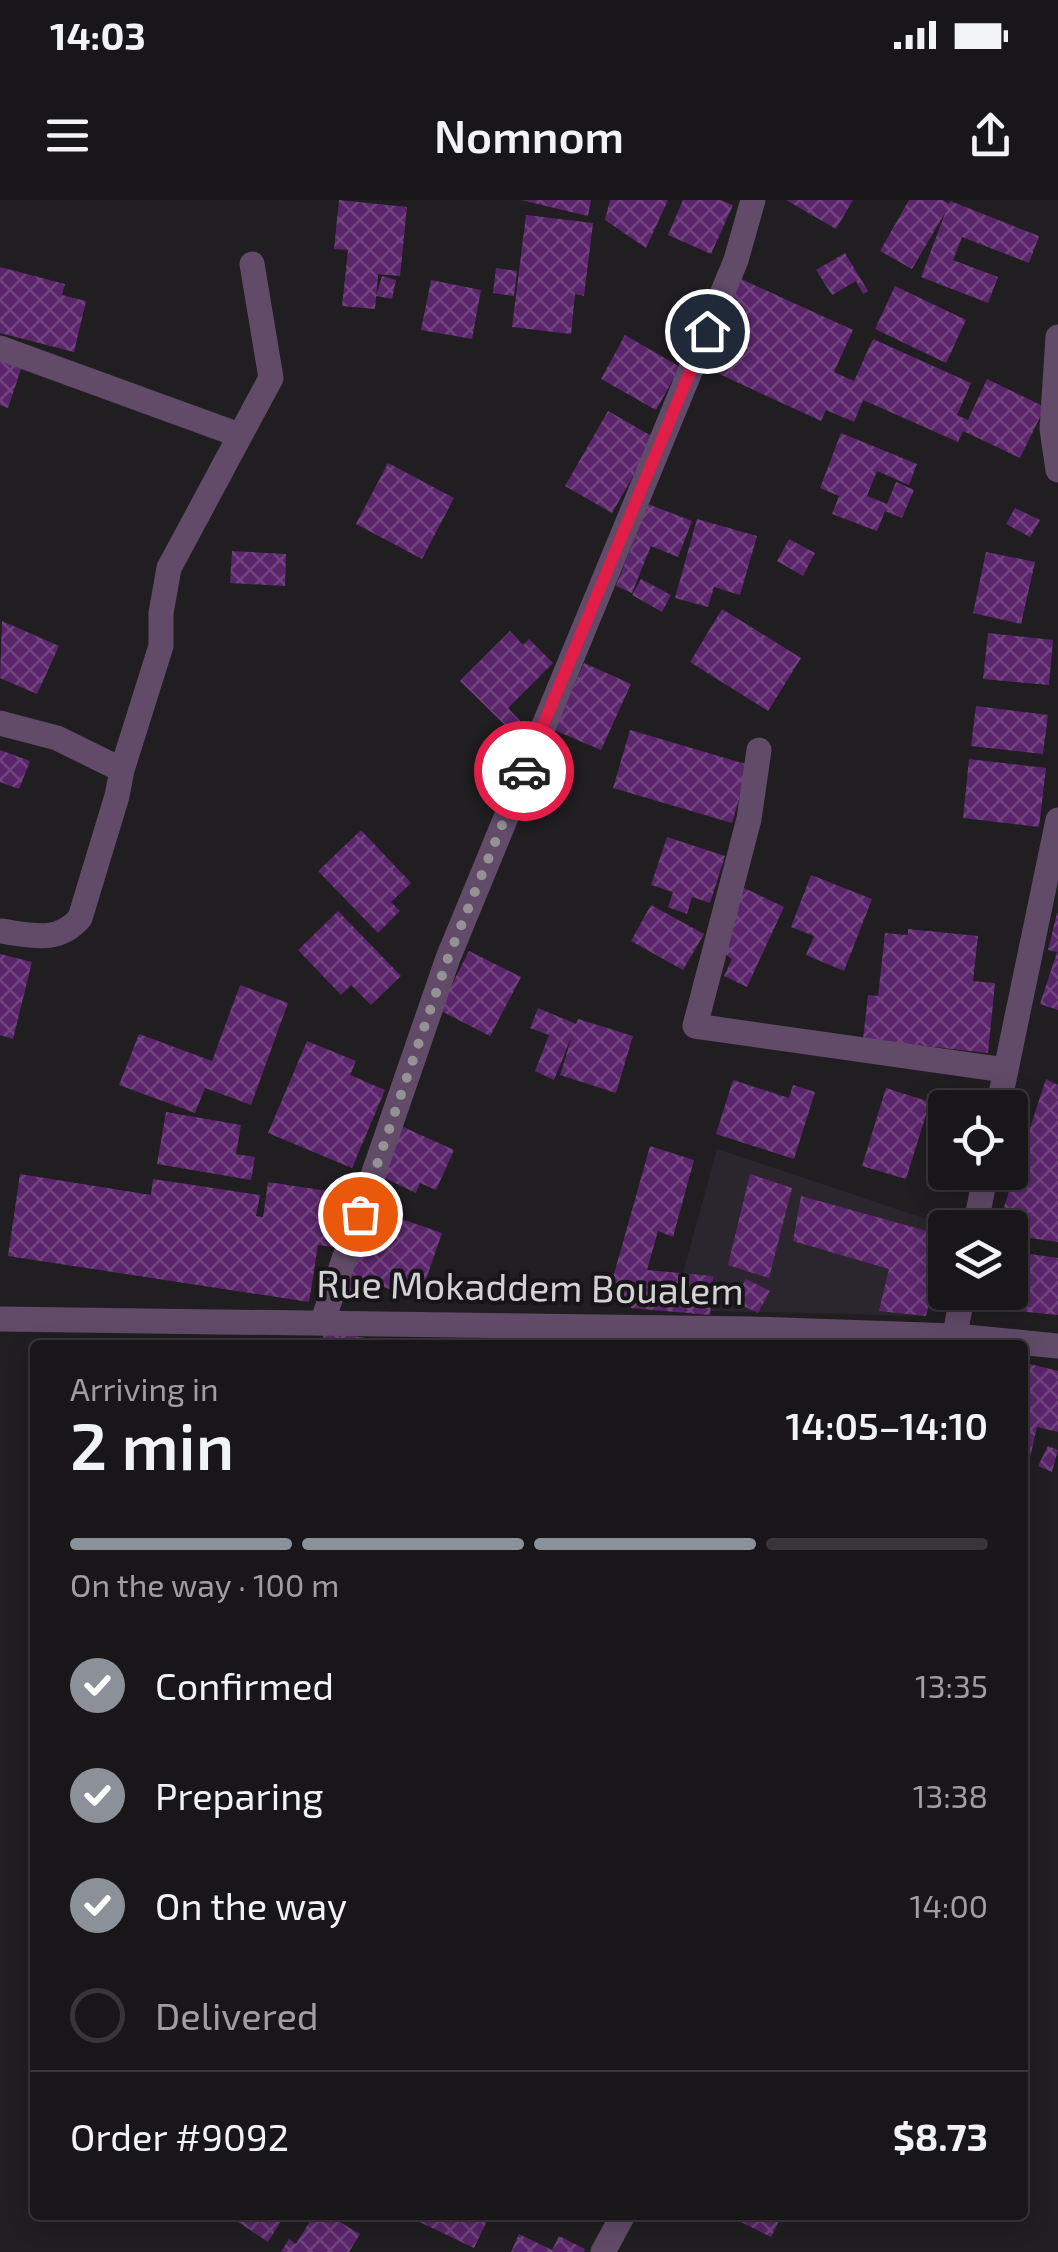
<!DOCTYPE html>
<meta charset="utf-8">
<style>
:root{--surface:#191619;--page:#221f22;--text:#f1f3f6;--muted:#9f9fa2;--line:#373538;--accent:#8c9099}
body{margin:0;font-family:"Exo 2",sans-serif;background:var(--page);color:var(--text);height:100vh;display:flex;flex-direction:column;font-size:38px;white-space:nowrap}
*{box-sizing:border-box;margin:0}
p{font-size:32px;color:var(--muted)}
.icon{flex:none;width:55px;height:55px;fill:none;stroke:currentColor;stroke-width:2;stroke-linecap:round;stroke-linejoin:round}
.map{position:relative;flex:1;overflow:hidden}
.side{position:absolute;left:30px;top:1140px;width:998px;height:880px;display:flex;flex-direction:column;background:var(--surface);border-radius:10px;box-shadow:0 5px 25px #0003,0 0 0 2px var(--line)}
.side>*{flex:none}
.tools{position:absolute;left:928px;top:890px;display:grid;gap:20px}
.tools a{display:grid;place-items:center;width:100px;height:100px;border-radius:10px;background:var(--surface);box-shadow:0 5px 25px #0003,0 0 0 2px var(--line);font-size:50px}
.pin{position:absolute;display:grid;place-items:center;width:85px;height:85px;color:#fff;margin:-42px;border:5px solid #fff;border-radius:50%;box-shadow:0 2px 10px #0007}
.courier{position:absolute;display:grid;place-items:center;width:100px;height:100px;margin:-50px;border:8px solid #e11d48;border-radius:50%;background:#fff;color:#222;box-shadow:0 2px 12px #0007}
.overview em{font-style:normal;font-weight:600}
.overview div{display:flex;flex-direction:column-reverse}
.overview{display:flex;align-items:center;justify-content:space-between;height:170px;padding:0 40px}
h1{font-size:65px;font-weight:600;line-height:75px}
.bar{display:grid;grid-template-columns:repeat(4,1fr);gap:15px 10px;align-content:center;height:120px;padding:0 40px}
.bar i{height:12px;border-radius:8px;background:var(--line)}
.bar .current{background:var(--accent)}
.bar p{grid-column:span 4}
.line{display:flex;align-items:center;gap:25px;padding:0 40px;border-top:2px solid var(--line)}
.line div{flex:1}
ol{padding:0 40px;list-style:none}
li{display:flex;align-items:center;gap:30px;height:110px}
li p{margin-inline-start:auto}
li .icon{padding:10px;border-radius:50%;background:var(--accent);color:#fff;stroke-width:4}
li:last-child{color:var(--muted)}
li i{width:55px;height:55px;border:5px solid var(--line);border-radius:50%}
.status{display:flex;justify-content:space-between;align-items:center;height:70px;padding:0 50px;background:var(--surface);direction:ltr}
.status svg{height:28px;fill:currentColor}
header{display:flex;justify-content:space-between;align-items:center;height:130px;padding:0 40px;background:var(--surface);font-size:45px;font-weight:600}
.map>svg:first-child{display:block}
.built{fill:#2b262d}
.building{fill:url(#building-cross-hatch)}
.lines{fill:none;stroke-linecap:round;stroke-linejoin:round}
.minor{stroke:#614b69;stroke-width:25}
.tertiary{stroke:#614b69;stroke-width:25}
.done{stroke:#949295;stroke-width:10;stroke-dasharray:0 18}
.route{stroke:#e11d48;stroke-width:12}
.labels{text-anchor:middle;stroke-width:8;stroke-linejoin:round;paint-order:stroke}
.street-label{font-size:38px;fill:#d2d1d3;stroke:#171518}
</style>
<div class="status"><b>14:03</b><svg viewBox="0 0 49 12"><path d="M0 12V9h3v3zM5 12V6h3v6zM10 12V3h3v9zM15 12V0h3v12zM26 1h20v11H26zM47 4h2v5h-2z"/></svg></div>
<header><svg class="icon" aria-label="menu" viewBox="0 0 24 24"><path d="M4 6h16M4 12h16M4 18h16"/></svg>Nomnom<svg class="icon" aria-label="share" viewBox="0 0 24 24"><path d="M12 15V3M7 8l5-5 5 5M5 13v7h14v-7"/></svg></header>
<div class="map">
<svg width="1058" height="2052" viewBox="0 0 1058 2052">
<defs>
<pattern id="building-cross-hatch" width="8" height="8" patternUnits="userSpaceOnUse" patternTransform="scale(2.5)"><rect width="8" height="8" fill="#5b256b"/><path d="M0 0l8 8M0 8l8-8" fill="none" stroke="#72447f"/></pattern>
</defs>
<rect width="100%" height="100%" fill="#211e21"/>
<path class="built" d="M717,949l230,77 -21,90 -253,-6z"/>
<path class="building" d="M339,0l68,7 -7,69 -25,-2 3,1 -3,34 -33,-3 6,-56 -14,-1z
M521,0h70l-3,16z
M610,0h58l-22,48 -41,-28z
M683,0h37l13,5 -22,49 -43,-19z
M786,0h67l-17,29z
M909,0h34l6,4 1,-3 89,35 -10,27 -67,-26 -9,23 45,17 -10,26 -67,-26 25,-66 -34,58 -32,-18z
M526,15l67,8 -9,73 -9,-2 -4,40 -59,-7z
M845,53l23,38 -5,3 -7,-13 -24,14 -16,-25z
M0,67l65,17 -3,11 24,6 -12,51 -74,-19z
M496,68l21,3 -3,25 -21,-3z
M382,76l14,4 -4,19 -16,-3z
M741,79l112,51 -19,42 20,9 19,-42 98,44 -14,32 11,5 19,-41 58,28 -25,51 -57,-27 -5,11 -95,-42 -9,22 -28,-12 -5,11 -119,-55z
M431,80l50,10 -9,49 -51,-9z
M895,86l71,34 -20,43 -71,-34z
M625,135l55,32 -24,43 -55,-31z
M0,152l24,8 -16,48 -8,-3z
M608,211l47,27 -43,75 -47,-27z
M841,233l76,31 -8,21 -32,-14 -10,25 20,8 9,-22 18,8 -12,28 -17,-7 -8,20 -45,-17 7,-18 -19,-8z
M388,263l66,35 -32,61 -66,-35z
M648,304l44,17 -14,36 -27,-11 -19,47 -16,-7z
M1015,308l25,12 -10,17 -24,-13z
M697,319l60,17 -17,59 -26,-8 -6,20 -33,-9z
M789,339l26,14 -12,23 -26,-15z
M232,351l54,3 -1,32 -55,-3z
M986,352l49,10 -14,62 -48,-11z
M641,379l30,16 -9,17 -30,-17z
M722,409l79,49 -33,53 -78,-49z
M2,421l57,25 -22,48 -37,-16z
M510,431l13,14 6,-6 24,24 -45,45 15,16 -10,9 -53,-52z
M988,433l65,7 -4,45 -66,-6z
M584,463l47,21 -30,66 -47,-20z
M976,506l72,9 -5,39 -72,-8z
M630,530l119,35 -17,58 -119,-35z
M0,550l30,11 -11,28 -19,-7z
M969,559l77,9 -7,59 -76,-9z
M361,630l50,53 -20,19 9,9 -22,22 -60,-62z
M667,637l58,19 -15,47 -18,-6 -5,17 -19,-7 5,-15 -22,-7z
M811,675l61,24 -28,72 -38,-16 8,-19 -23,-9z
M742,687l42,20 -37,80 -23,-11 8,-17 -10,-7z
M651,705l53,29 -21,36 -52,-29z
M338,711l63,65 -30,29 -20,-20 -10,10 -43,-45z
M1057,713h1v97l-18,-6 17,-52 -9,-2z
M908,729l70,7 -5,45 22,2 -7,70 -125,-14 5,-44 10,1 7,-63 23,2z
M469,751l52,26 -31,59 -51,-26z
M0,754l32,8 -19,77 -13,-4z
M240,785l48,18 -37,102 -46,-17 -10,25 -76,-28 20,-51 73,27z
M538,808l38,16 2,-5 55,17 -17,57 -56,-18 13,-42 -19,47 -19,-9 14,-36 -19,-7z
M307,841l49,20 -6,14 35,15 -33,78 -84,-35z
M1046,879l12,6v157l-48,-7v-7h-4l2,-9h-8z
M733,880l56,18 4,-13 22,7 -21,67 -78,-25z
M886,888l44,14 -24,77 -44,-13z
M166,912l75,13 -5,29 19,3 -4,23 -94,-16z
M401,926l53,24 -18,40 -16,-7 -4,10 -38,-18z
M650,946l44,14 -21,77 -15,-6 -11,39 66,6 -3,39 -79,-7v-2l-24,-7z
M20,974l131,21 2,-16 107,16 -4,21 7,1 5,-35 73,11 -8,54 -15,-2 -9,57 -301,-46z
M750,974l42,14 -23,90 -41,-13z
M801,996l144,40 -19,80 -47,-5 10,-42 -96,-28z
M367,1007l75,26 -23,67 -38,-14 -5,15 -38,-13z
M1010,1051l48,7v57l-70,-7 2,-16h20z
M746,1079l24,12 -12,22 -24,-12z
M324,1132l76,11v2h-78z
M1022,1162l36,9v61l-21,-5 -13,57z
M1048,1246l10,4 -6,22 -14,-6z
M228,2015h57l-17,27z
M307,2015h35l-4,6 22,13 -11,18h-68l8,-13 7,5 16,-26z
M405,2015h85l-16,33z
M727,2015h55l-11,22z
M519,2034l33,16 7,-14 26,13 -1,3h-73z"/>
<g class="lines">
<path class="minor" d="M1058,137l-6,92 6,41
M0,148l239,87
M0,523l57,15 65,32 -5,26 -37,122c-22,26 -49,17 -80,13
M759,550l-10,69 -54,207 310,44
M122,570l39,-124v-33l8,-45 102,-190 -19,-114
M998,908l60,-288
M975,1028l11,-56
M322,1123l126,-365 288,-698 17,-60
M953,1145l10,-53
M603,2052l20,-37"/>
<path class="tertiary" d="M0,1119l753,10 202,7 103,10"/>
</g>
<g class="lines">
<path class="done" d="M360,1014l88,-256 76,-187"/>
<path class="route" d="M524,571l183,-440"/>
</g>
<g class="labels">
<g class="street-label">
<text transform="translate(530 1088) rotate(1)" y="13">Rue Mokaddem Boualem</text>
</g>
</g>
</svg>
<div class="tools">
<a><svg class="icon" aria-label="locate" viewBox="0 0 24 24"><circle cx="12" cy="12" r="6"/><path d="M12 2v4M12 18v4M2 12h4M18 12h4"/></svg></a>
<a><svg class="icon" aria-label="layers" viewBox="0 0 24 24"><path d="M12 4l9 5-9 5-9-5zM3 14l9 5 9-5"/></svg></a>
</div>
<div class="pin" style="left:360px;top:1014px;background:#ea580c"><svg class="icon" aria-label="bag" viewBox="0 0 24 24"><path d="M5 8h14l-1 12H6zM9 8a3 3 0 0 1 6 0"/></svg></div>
<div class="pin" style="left:707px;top:131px;background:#1f2937"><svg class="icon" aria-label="home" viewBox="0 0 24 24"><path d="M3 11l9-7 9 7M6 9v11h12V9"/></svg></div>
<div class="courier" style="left:524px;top:571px"><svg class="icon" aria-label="car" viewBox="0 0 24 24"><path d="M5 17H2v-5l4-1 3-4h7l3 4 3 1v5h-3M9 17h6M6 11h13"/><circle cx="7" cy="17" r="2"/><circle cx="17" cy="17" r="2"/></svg></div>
<section class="side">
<div class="overview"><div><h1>2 min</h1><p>Arriving in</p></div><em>14:05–14:10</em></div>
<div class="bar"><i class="current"></i><i class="current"></i><i class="current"></i><i></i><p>On the way · 100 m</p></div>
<ol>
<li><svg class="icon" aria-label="check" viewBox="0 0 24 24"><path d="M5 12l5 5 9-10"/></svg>Confirmed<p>13:35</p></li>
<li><svg class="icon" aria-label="check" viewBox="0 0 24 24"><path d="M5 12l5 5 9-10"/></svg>Preparing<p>13:38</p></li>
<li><svg class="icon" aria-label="check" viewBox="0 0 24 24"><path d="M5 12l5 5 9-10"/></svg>On the way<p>14:00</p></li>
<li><i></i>Delivered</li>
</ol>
<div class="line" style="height:130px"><div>Order #9092</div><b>$8.73</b></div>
</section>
</div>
